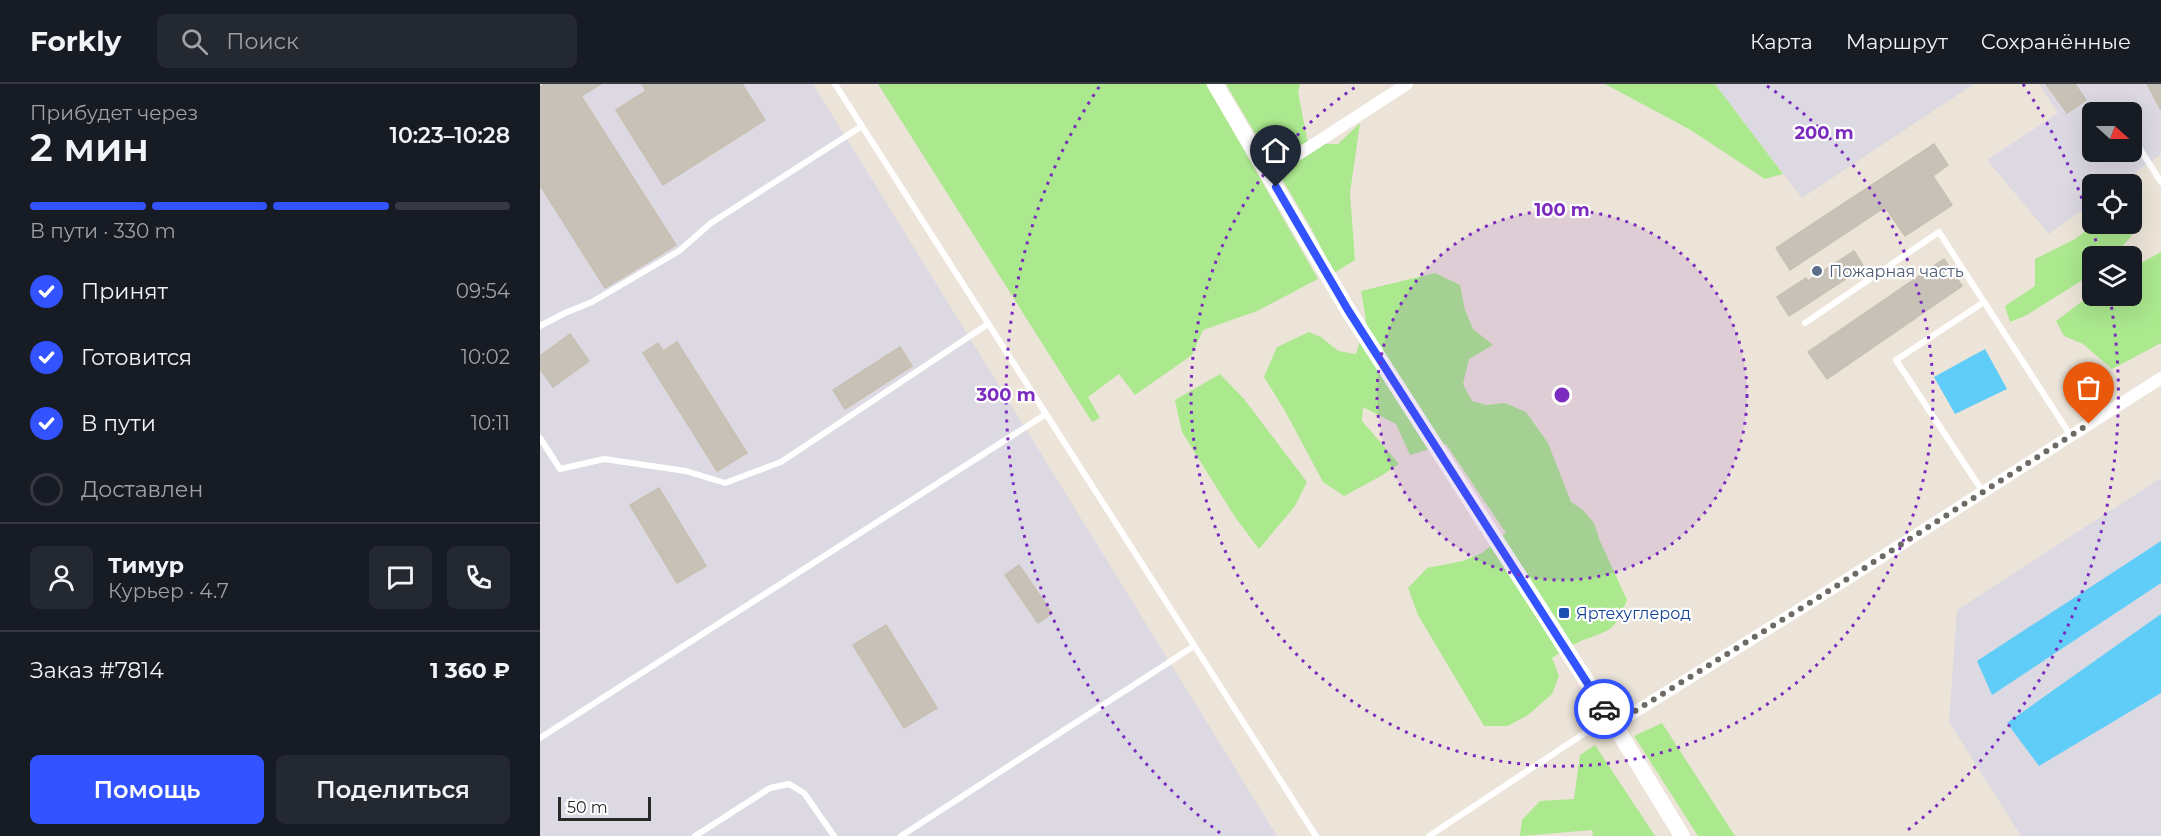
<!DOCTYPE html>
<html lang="ru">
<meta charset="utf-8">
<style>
:root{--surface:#171b24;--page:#242831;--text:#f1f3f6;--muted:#9ea1a6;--line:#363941;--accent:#3253ff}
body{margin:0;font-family:Montserrat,sans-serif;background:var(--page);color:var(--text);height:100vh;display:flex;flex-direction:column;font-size:22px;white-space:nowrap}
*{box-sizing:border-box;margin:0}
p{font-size:20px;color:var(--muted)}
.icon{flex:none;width:33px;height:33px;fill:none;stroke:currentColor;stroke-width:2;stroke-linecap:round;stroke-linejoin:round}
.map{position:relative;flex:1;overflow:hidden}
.side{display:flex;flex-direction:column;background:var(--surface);width:540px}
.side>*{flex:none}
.needle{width:39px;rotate:111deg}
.tools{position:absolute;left:1542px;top:18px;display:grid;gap:12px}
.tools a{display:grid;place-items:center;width:60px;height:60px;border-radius:9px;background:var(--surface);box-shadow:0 6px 24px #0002;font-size:30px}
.scale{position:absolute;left:18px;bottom:15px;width:93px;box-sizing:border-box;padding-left:6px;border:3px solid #282828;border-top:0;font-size:16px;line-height:21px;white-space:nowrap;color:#282828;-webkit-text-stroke:4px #fff;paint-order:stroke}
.pin{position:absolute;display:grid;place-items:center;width:51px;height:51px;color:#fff;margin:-62px -26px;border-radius:50% 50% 50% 0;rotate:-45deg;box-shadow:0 0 6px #0007}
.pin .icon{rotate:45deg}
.courier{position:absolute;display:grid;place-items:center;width:60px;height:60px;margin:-30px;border:4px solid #3253ff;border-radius:50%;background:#fff;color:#222;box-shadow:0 2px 8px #0007}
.headline em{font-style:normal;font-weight:600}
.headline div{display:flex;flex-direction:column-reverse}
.headline{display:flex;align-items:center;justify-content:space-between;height:102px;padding:0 30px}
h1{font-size:39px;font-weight:600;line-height:45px}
.bar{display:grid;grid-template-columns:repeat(4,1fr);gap:9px 6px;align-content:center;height:72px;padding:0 30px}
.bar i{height:8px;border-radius:4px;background:var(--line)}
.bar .on{background:var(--accent)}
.bar p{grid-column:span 4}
.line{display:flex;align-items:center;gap:15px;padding:0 30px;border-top:2px solid var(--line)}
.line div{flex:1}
.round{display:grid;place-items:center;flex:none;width:63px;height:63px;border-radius:9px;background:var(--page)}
ol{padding:0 30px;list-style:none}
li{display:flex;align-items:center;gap:18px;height:66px}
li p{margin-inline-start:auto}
li .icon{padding:6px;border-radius:50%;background:var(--accent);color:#fff;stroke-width:4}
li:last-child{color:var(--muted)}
li i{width:33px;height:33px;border:3px solid var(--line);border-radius:50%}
.button{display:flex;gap:12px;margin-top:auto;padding:12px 30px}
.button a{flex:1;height:69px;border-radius:9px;background:var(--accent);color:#fff;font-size:24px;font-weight:600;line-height:69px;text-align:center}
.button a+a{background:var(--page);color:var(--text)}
header{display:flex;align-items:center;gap:36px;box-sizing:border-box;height:84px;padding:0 30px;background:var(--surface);border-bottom:2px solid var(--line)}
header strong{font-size:28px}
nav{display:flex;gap:33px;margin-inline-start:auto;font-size:21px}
.search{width:420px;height:54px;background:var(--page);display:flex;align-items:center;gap:15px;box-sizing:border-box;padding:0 21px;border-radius:9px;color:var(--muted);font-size:22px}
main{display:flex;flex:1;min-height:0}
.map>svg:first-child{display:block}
.industrial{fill:#dcd9e3;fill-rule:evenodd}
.green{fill:#abe88e}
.water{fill:#60cdf9}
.building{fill:#c7c1b8;stroke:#c7c0b1;stroke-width:1.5}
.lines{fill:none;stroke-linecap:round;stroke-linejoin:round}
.service{stroke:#fff;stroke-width:6}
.minor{stroke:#fff;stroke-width:12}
.secondary{stroke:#fff;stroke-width:16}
.done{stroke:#6d6a66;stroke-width:6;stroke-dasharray:0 10.8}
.route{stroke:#3253ff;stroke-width:8}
.ring{fill:none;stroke:#7b2cbf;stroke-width:3;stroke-dasharray:3 6}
.service-dot{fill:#5c6f8a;stroke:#fff;stroke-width:2}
.transit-dot{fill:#1a4fb4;stroke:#fff;stroke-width:2}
.labels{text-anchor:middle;stroke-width:4.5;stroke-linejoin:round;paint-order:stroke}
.service-label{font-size:16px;fill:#4e5e75;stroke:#fff;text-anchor:start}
.transit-label{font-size:16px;fill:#164399;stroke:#fff;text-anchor:start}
.centre{fill:#7b2cbf;stroke:#fff;stroke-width:3}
.ring-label{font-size:18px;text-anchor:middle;font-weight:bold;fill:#7b2cbf;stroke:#fff;stroke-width:4.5;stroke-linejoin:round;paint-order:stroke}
</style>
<header>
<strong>Forkly</strong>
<div class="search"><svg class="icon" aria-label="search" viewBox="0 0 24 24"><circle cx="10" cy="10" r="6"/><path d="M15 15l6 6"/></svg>Поиск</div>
<nav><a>Карта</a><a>Маршрут</a><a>Сохранённые</a></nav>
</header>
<main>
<section class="side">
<div class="headline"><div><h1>2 мин</h1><p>Прибудет через</p></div><em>10:23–10:28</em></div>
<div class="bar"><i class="on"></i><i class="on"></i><i class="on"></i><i></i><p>В пути · 330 m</p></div>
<ol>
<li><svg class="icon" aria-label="check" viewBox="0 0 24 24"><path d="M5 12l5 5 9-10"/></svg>Принят<p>09:54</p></li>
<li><svg class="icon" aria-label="check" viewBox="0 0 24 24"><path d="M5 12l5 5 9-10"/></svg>Готовится<p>10:02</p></li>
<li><svg class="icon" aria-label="check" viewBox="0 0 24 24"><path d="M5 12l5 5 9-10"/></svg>В пути<p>10:11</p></li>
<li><i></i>Доставлен</li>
</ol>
<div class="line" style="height:108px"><a class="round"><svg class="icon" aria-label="person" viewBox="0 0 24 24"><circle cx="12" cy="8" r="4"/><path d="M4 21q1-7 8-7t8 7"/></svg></a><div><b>Тимур</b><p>Курьер · 4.7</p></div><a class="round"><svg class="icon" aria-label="chat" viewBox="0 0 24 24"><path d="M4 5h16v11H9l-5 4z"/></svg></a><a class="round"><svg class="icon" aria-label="phone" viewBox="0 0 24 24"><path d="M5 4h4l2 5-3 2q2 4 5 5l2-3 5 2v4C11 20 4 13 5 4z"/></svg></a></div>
<div class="line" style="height:78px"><div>Заказ #7814</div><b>1 360 ₽</b></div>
<div class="button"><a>Помощь</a><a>Поделиться</a></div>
</section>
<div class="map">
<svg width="1621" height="752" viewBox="0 0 1621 752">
<rect width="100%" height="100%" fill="#ece4d8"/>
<path class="industrial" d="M0,0h273l464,752h-737z
M1175,0h259l-172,114z
M1499,0h122v70l-42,30h-27v19l-43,31 -62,-74 71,-47zM1552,28h40v40h-40z
M1621,394v358h-140l-72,-114 8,-112z"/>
<path class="green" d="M338,0h328l112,195 -61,32 -54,19 -11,25 -57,40 -16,-21 -31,23 12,21 -8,4z
M686,0h74l-2,8 10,52h30l22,-21 -10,70 5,67 -21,13 -23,-45z
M1065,0h110l68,90 -18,5 -76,-50z
M1555,140h30l7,11 -18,21h-22v18l-65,41 -17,7 -5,-16 30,-20v-27l40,-20z
M1621,168v91l-49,26 -29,-25 -19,-8 -8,-15 36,-27 40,2v-28z
M895,189l25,12 5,25 8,19 20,16 -24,14 -6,25 9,17 14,4 19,-2 21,9 22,31 23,59 12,8 11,13 6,18 27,59c-13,33 -16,29 -46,41 -10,4 -20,11 -29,17l7,18 -7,18 -24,21 -20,11h-24l-66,-111 -10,-27 19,-20 36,-7 19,-8 24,-20 -60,-89 -36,11 -14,-31 -33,-17 -1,14 37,43 -18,12 -37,20 -21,-14 -38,-71 -21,-34 13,-30 32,-15 12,5 17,14 18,3 10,-34 -5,-29z
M680,290l24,25 63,83 -12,24 -36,43 -24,-32 -53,-85 -7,-32z
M1122,639l73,113h-37l-64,-100z
M1055,661l60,91h-62l-1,-6 -72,6 2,-16 18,-19 34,-2 6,-44z"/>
<path class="water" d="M1445,265l22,40 -52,25 -21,-37z
M1621,457v42l-169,112 -15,-34z
M1621,530v79l-122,73 -32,-43z"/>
<path class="building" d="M5,0h56l-20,12 95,149 -71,43 -65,-103v-98z
M102,0h100l23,36 -102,65 -47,-75 30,-19z
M1506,0h29l11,16 -19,13z
M1607,0h14v26z
M1394,60l14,21 -15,11 19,29 -47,31 -20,-29 -95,63 -14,-22z
M1314,167l10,16 -75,49 -12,-19 29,-19 2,3z
M1404,175l18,27 -135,93 -19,-27z
M30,250l19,27 -36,26 -13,-18v-13z
M137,258l70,111 -30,18 -74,-118 15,-10 5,8z
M360,263l12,19 -67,43 -12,-19z
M119,404l47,78 -29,17 -47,-78z
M479,481l33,48 -14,10 -33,-48z
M346,541l51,83 -33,20 -51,-83z"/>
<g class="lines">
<path class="service" d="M295,0l481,752
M1595,57l26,41
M1265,239l134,-91 45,70
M0,242l25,-13 27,-11 87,-51 32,-28 151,-97
M0,354l20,31 44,-10 82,12 39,12 56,-21 207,-138
M1443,408l-87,-132 88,-58 87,134
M0,654l506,-324
M155,752l75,-48 19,-4 15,9 30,43
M361,752l293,-190
M889,752l180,-119"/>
<path class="minor" d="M728,90l139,-90
M1074,641l202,-126 345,-221"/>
<path class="secondary" d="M675,0l133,226 261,406 73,120"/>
</g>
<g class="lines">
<path class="done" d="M1064,625l10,15 202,-125 273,-175"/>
<path class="route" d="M736,103l72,123 256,399"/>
</g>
<circle cx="1022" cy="311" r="185" fill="#7b2cbf" fill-opacity=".12"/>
<g class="ring">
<circle cx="1022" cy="311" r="185"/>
<path d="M1227 2A371 371 0 1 1 817 2"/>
<path d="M680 749A556 556 0 0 1 561 0M1483 0A556 556 0 0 1 1560 172M1570 214A556 556 0 0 1 1364 749"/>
</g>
<circle class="service-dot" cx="1277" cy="187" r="6"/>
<rect class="transit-dot" x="1018" y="523" width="12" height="12" rx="3"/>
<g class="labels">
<g class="service-label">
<text x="1289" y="193">Пожарная часть</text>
</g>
<g class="transit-label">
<text x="1036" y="535">Яртехуглерод</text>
</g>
</g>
<circle cx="1022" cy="311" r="9" class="centre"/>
<g class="ring-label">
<text x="1284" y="55">200 m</text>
<text x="1022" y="132">100 m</text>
<text x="466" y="317">300 m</text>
</g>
</svg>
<div class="tools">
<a><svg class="needle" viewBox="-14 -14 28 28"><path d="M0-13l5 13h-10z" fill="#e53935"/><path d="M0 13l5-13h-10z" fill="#9ea1a6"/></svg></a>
<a><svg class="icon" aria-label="locate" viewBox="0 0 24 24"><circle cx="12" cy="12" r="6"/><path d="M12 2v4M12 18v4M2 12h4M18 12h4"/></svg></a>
<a><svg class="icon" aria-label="layers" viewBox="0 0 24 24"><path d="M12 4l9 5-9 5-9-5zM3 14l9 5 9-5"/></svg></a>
</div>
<div class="scale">50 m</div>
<div class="pin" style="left:1549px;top:340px;background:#ea580c"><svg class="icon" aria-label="bag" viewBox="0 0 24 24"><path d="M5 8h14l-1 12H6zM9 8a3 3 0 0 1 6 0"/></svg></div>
<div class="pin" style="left:736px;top:103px;background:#1f2937"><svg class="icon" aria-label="home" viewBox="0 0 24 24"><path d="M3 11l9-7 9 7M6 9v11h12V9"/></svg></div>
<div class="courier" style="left:1064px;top:625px"><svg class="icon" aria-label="car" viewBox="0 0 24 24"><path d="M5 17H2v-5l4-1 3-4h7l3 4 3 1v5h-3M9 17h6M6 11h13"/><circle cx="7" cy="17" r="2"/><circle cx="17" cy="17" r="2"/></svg></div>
</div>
</main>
